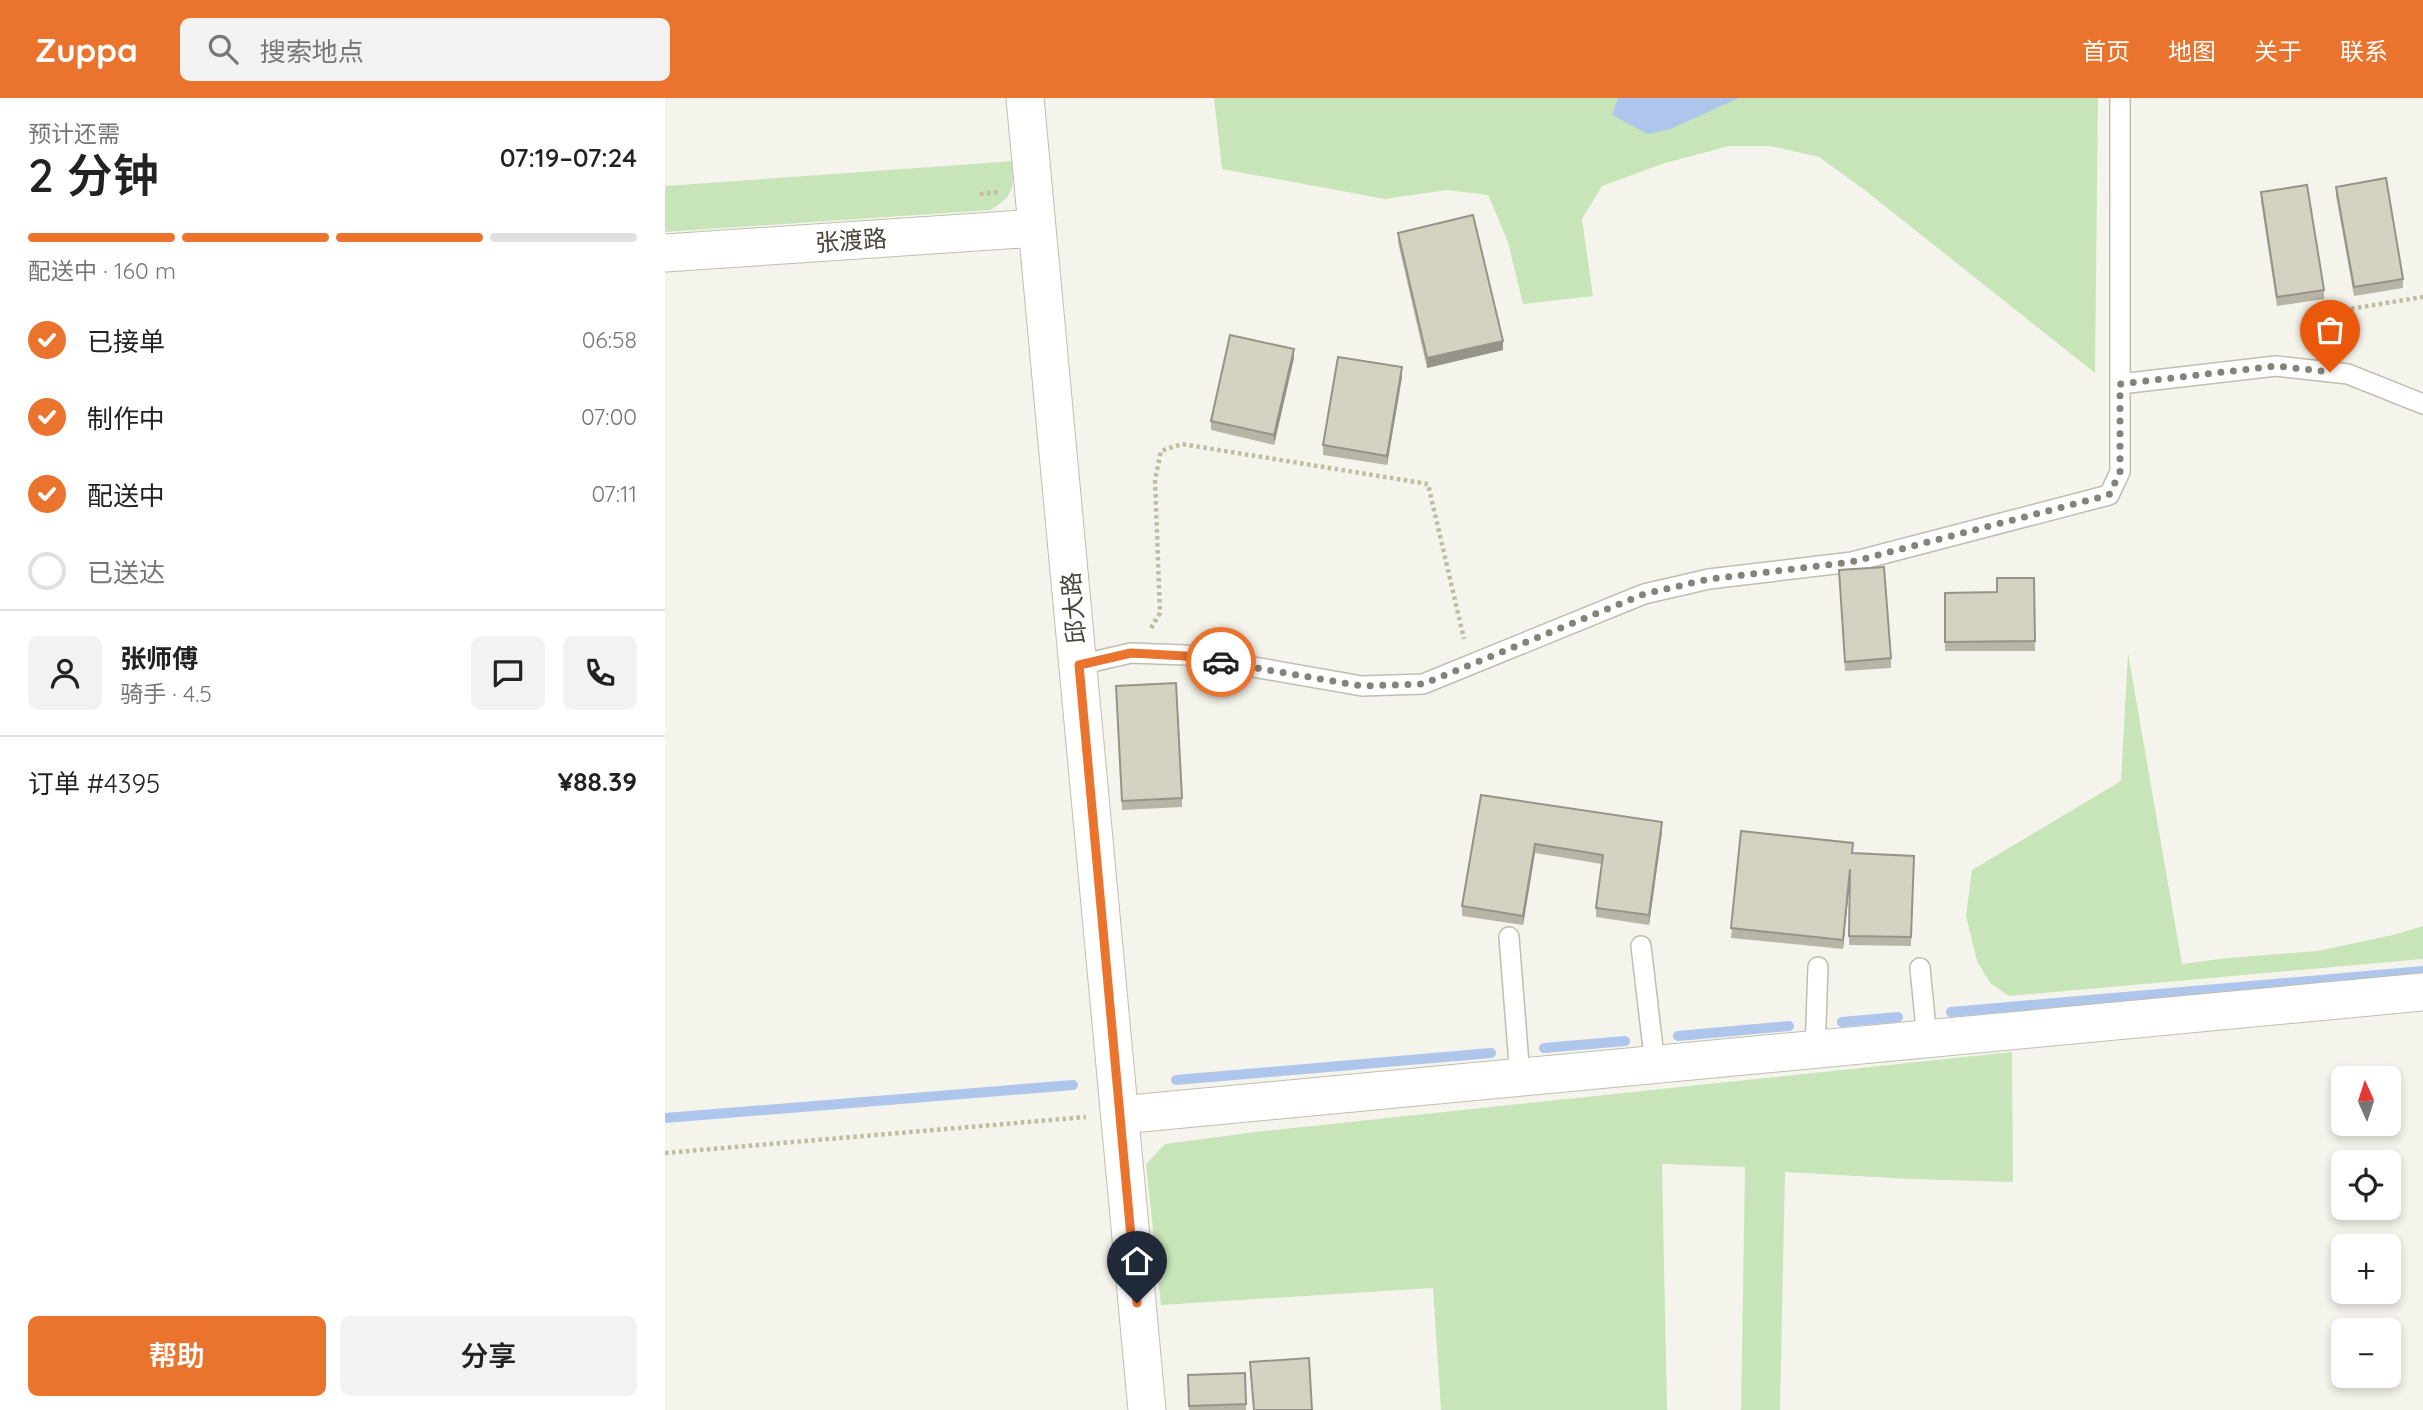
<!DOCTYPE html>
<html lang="zh">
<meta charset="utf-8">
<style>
:root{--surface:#fff;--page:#f2f2f2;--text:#222;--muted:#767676;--line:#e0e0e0;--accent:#ea732d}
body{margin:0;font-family:Quicksand,"Noto Sans SC",sans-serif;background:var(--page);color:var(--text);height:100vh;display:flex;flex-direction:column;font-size:26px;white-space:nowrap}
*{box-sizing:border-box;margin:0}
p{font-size:23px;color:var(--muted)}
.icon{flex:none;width:38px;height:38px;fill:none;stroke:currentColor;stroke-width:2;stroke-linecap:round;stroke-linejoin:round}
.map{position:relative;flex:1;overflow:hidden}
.side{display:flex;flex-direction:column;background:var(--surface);width:665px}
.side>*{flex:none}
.needle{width:46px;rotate:357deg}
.buttons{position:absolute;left:1666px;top:968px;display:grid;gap:14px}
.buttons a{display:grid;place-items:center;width:70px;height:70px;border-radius:10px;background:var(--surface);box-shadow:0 4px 10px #0003;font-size:35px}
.pin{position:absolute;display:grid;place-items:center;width:60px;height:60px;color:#fff;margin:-72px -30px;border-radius:50% 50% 50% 0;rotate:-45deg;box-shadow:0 0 7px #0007}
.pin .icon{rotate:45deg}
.courier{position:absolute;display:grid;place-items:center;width:70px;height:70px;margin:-35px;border:5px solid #ea732d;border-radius:50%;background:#fff;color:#222;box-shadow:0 2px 9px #0007}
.summary em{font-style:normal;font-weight:600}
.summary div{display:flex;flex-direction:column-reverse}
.summary{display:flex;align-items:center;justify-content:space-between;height:119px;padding:0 28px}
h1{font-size:46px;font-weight:600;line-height:52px}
.bar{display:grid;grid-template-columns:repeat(4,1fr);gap:10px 7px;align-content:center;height:84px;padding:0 28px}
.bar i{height:9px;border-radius:5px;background:var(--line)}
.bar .current{background:var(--accent)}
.bar p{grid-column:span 4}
.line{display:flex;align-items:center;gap:18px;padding:0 28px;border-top:2px solid var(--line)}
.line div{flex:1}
.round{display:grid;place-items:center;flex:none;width:74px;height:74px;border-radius:10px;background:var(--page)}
ol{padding:0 28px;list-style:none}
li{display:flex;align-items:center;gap:21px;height:77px}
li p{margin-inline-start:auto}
li .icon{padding:7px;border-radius:50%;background:var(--accent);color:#fff;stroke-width:4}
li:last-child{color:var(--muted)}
li i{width:38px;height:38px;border:4px solid var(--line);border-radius:50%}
.cta{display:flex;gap:14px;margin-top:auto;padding:14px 28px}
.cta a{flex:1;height:80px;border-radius:10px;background:var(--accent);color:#fff;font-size:28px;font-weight:600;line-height:80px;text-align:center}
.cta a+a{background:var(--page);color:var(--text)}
header{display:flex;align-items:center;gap:42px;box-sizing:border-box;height:98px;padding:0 35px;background:var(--accent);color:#fff}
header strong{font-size:33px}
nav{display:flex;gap:38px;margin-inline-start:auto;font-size:24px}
.search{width:490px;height:63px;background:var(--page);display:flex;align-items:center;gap:18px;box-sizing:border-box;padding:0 24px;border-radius:10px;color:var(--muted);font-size:26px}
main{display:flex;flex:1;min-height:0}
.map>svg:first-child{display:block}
.green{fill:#c7e5b8}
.water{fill:#aec5ec}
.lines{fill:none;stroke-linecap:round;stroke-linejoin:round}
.stream{stroke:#aec5ec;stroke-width:10}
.service-casing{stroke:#c0beaf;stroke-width:22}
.minor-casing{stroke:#c0beaf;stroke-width:39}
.path{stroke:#c0bca1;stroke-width:4.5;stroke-dasharray:3.5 3.5;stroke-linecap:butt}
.service{stroke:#fff;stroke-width:19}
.minor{stroke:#fff;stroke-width:37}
.wall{fill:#b8b5a7}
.shaded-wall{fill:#969388}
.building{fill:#d6d2c2;stroke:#969388;stroke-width:2}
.done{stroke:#858378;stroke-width:7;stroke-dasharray:0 12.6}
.route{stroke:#ea732d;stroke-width:9}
.labels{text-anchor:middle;stroke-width:6;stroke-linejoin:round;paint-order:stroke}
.street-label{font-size:24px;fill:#49463a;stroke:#fff}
</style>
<header>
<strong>Zuppa</strong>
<div class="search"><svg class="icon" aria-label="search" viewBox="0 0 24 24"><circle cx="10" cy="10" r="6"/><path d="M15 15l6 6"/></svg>搜索地点</div>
<nav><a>首页</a><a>地图</a><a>关于</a><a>联系</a></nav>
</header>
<main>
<section class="side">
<div class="summary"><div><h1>2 分钟</h1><p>预计还需</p></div><em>07:19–07:24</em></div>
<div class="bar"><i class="current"></i><i class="current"></i><i class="current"></i><i></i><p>配送中 · 160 m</p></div>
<ol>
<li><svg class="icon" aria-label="check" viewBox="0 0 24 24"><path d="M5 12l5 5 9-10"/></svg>已接单<p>06:58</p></li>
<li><svg class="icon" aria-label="check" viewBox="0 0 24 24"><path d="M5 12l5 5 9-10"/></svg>制作中<p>07:00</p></li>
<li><svg class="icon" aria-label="check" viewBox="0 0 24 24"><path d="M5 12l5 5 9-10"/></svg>配送中<p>07:11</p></li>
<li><i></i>已送达</li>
</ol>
<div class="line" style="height:126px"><a class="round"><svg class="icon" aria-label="person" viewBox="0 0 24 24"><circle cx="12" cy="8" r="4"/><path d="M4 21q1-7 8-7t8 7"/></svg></a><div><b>张师傅</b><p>骑手 · 4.5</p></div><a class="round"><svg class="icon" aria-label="chat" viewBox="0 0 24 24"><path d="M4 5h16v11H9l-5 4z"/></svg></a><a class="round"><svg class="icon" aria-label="phone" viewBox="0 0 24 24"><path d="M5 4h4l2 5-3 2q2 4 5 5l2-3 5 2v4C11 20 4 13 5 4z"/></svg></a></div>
<div class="line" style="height:91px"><div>订单 #4395</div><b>¥88.39</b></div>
<div class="cta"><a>帮助</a><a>分享</a></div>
</section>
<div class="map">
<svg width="1758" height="1312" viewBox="0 0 1758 1312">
<rect width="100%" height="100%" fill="#f5f4ec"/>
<path class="green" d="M549,0h884l-3,275 -229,-182 -47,-34 -49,-11h-41l-64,17 -63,23 -20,33 11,77 -70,8 -15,-62 -20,-47 -41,-5 -62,9 -163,-30z
M349,63c-2,27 2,34 -24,49l-325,22v-46z
M1463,555l54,311 46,-6 89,-7 76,-16 30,-9v33l-414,37 -19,-13 -13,-22 -11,-45 6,-46 149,-89z
M1347,954l1,130 -103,-3 -125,-7 -5,238h-39l4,-243 -83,-3 5,246h-226l-8,-122 -272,17 -15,-141 19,-20 90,-12z"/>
<path class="water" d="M953,0h121l-69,31 -22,5 -36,-19z"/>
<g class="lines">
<path class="stream" d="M1286,914l472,-41
M1177,924l56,-5
M1013,938l111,-10
M879,950l81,-7
M511,982l315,-27
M0,1020l408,-33"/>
<defs>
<path id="service" d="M1455,286l156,-18 72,8 75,30
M414,567l52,-12 54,2 177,31 61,-2 221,-90 65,-15 143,-17 257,-67 11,-23v-374
M844,839l11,140
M976,848l14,119
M1255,870l7,71
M1150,952l3,-83"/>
<path id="minor" d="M360,0l122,1312
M0,155l372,-25
M455,1017l1303,-123"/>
</defs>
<use href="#service" class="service-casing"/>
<use href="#minor" class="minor-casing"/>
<path class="path" d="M315,96l19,-2
M1651,247l2,-14 19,-20 86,-14
M486,530l9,-15 -5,-133 6,-29 21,-7 246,40 36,155
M0,1055l421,-36"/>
<use href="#service" class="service"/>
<use href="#minor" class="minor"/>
</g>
<path class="wall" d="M1671,89l67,92v9l-49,8 -18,-100z
M1596,94l63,98v9l-47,7 -16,-105z
M733,135l105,117 -76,18 -29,-126z
M629,260l-20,87 -63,-15v-9z
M737,279l-15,88 -64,-10v-10z
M1174,472l52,88v10l-46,3z
M1369,480l1,73h-90v-58l52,-1z
M451,597l66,103v9l-60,3z
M816,697l181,37 -13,93 -53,-8v-9l6,-44 -67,-11 -12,72 -61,-9v-10z
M1076,733l112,12v10l61,3 -3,90 -62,-1 1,-66 -7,70 -112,-11z
M580,1275l1,37h-57l-1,-35z"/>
<path class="shaded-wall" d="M838,243v9l-76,18v-10z
M629,251v9l-20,87v-10z
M737,269v10l-15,88v-9z
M997,724v10l-13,93v-10z
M870,746v9l-12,72v-9z
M1185,771v9l-7,71v-9z"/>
<path class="building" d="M1721,80l17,101 -49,8 -18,-100z
M1642,87l17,105 -47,7 -16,-105z
M808,117l30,126 -76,17 -29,-125z
M565,237l64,14 -20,86 -63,-14z
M673,259l64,10 -15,89 -64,-11z
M1219,469l7,91 -46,4 -6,-92z
M1332,480h37l1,63 -90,1v-49l52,-1z
M511,585l6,115 -60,3 -6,-115z
M816,697l181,27 -13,93 -53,-7 7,-53 -68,-11 -12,72 -61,-10z
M1076,733l112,12 -1,10 62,3 -3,81 -62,-1 1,-67 -7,71 -112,-12z
M644,1260l3,52h-58l-4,-48z
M580,1275l1,31 -57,2 -1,-31z"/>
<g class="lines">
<path class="done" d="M556,564l141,24 61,-2 221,-90 65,-15 142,-17 258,-67 11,-23v-88l156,-18 54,6"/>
<path class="route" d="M472,1205l-58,-638 52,-12 54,3 36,6"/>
</g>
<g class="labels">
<g class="street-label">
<text transform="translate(186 143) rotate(-4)" y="8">张渡路</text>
<text transform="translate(409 510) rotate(-95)" y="8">邱大路</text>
</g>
</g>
</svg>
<div class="buttons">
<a><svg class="needle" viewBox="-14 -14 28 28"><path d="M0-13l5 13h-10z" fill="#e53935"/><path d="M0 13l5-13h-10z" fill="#767676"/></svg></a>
<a><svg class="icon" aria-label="locate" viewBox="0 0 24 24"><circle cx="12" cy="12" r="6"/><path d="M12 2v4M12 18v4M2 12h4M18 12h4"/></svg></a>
<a>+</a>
<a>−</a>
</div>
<div class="pin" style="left:1665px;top:274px;background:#ea580c"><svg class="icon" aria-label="bag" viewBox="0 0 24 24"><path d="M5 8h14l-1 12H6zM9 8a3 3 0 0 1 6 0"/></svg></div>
<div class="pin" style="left:472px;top:1205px;background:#1f2937"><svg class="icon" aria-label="home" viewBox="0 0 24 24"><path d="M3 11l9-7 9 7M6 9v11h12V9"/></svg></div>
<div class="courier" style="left:556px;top:564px"><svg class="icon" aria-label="car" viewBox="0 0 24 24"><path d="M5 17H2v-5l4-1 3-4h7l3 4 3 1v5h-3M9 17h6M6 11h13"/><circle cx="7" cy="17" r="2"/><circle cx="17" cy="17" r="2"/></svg></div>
</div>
</main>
